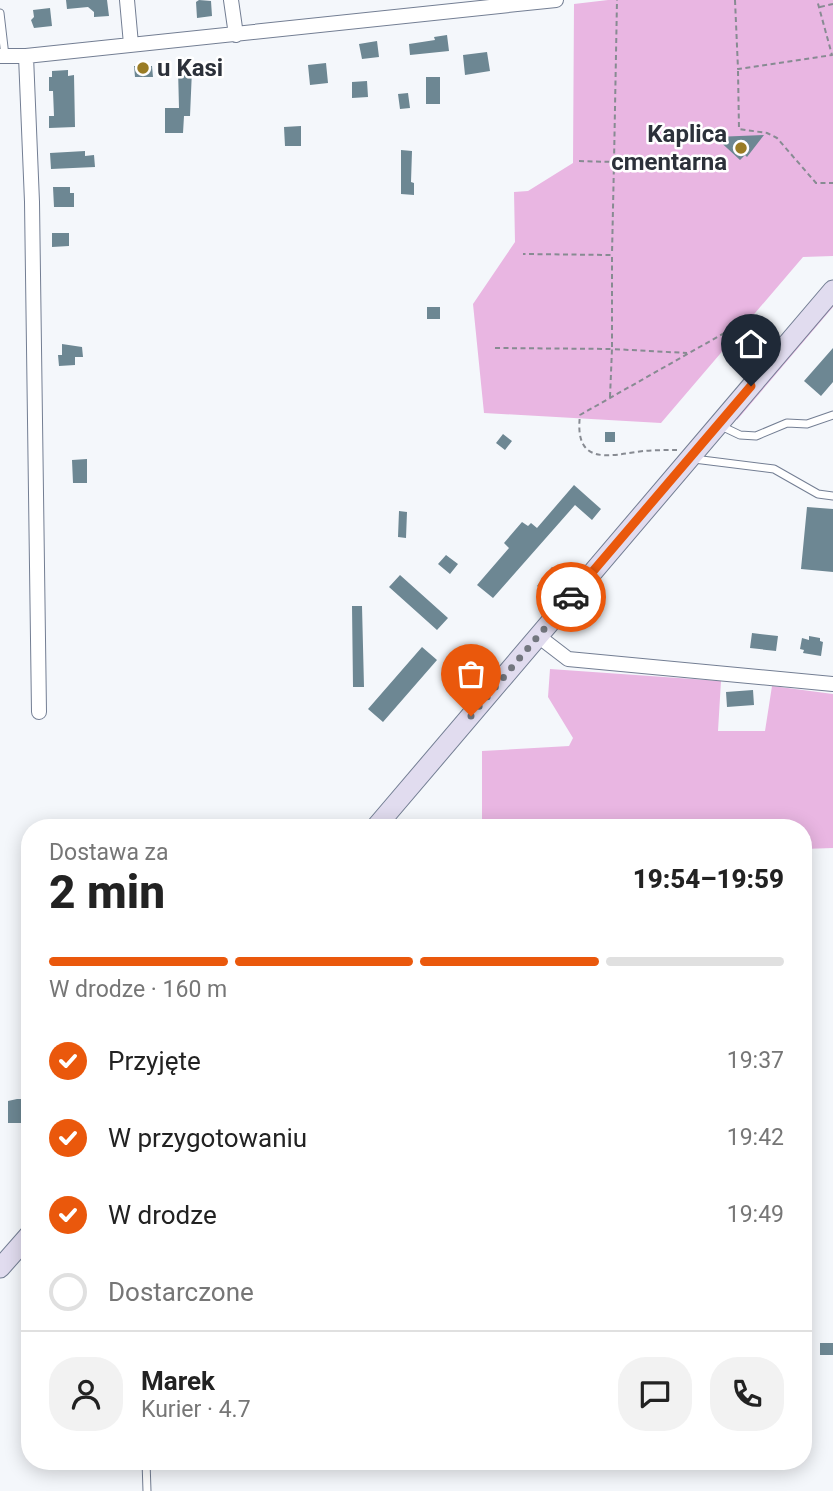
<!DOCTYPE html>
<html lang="pl">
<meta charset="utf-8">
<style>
:root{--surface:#fff;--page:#f2f2f2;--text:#222;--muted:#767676;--line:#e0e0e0;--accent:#ea580c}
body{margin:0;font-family:Roboto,sans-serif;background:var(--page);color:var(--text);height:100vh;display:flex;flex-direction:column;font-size:26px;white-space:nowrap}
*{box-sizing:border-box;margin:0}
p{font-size:23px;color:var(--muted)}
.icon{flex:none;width:38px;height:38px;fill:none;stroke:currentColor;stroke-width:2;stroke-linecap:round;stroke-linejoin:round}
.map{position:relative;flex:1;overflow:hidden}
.panel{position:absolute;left:21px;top:819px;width:791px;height:651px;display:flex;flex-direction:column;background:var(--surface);border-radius:28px;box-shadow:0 4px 18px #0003}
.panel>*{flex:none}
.pin{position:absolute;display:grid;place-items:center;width:60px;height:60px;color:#fff;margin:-72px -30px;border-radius:50% 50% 50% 0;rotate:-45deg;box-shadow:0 0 7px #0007}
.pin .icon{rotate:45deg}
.courier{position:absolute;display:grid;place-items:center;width:70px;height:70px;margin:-35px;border:5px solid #ea580c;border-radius:50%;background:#fff;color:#222;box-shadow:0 2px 9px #0007}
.head em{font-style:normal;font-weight:800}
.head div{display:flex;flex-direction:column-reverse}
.head{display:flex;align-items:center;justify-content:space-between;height:119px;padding:0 28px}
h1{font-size:46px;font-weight:800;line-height:52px}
.bar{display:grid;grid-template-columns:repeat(4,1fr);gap:10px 7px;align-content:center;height:84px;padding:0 28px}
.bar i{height:9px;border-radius:5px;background:var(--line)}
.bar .selected{background:var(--accent)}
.bar p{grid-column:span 4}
.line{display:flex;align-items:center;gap:18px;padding:0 28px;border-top:2px solid var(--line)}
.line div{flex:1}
.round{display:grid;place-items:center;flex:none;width:74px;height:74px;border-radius:28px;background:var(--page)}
ol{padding:0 28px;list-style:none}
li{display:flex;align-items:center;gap:21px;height:77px}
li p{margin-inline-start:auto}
li .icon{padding:7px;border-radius:50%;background:var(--accent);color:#fff;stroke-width:4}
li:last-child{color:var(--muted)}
li i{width:38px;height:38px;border:4px solid var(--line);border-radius:50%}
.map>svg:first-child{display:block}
.green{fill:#e9b6e2}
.building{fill:#6d8793}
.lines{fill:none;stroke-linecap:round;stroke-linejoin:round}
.service-casing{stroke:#737e93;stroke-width:9}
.minor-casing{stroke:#737e93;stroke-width:16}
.secondary-casing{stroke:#737e93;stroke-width:21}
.path{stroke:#878b92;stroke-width:2;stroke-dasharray:5 3.5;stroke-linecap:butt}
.service{stroke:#fff;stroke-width:7}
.minor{stroke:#fff;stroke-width:14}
.secondary{stroke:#e1dcef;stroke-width:19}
.done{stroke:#72767e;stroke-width:7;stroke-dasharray:0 12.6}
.route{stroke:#ea580c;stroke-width:9}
.poi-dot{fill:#9a7c25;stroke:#fff;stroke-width:2.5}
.labels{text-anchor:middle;stroke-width:5;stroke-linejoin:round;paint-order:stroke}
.poi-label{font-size:24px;font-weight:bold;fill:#2c313a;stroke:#fff;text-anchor:start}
</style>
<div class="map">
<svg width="833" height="1491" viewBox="0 0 833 1491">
<rect width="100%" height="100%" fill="#f4f7fb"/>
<path class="green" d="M608,0h225v256l-30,1 -142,166 -177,-10 -11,-109 42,-62 -1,-50 14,-1 45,-28 1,-159z
M833,303v4l-96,113v-3z
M550,669l171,12 -3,50h47l7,-45 61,8v154l-30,1v-21h-321v-77l87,-5 4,-8 -25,-41z"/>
<path class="building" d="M66,0h41l2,16 -15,1v-5l-6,-5 -21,2z
M199,0l12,1 1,15 -15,2 -1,-16z
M50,8l2,18 -18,2 -3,-8 3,-3 -1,-7z
M447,35l2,16 -39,4 -1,-11 26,-4 -1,-3z
M377,41l2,16 -17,2 -3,-15z
M487,52l3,19 -25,4 -2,-20z
M326,63l2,20 -18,2 -2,-20z
M134,66h18l1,11h-18z
M178,69l14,1 -2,46h-6l-1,17h-18v-25h14z
M68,70v6l6,-1 1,52 -26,1v-12h5l-1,-25h-4v-14h3v-6z
M426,77h14v27h-14z
M367,81l1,16 -16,1v-16z
M408,93l2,15 -10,1 -2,-15z
M301,126v20h-16l-1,-19z
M764,135l-17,22 -2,-2 -5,5 -25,-23z
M401,150l11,1 -1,31 3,1v12l-13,-1z
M85,151v5l9,-1 1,12 -44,2 -1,-16z
M53,187h17v6h4v14h-20z
M52,233h17v13l-17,1z
M427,307h13v12h-13z
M62,344l20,3 1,10h-8v8l-16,1 -1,-11h4z
M833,348v34l-12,14 -17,-15z
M605,432h10v10h-10z
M503,434l9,7 -7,9 -9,-7z
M87,459v24h-14l-1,-23z
M574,485l27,24 -9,11 -17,-15 -82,93 -16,-13 32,-37 -5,-5 18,-21 6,4 3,-3 6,5z
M807,507l26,2v63l-32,-3z
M399,511l8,1 -1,26 -8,-1z
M446,555l12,9 -8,10 -12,-10z
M552,567l17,13 -7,8 -3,-2 -8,10 -14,-10z
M400,575l48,43 -11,12 -48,-43z
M352,606h10l2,81h-11z
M752,633l26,3 -2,15 -26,-3z
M809,636l11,2v3l3,1 -2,14 -18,-3 1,-3 -4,-1 2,-11 7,2z
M422,647l15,13 -54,62 -15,-13z
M753,690l1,15 -27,2 -1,-15z
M17,1099h5l6,7 -2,17h-18v-22z
M820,1343h13v12h-13z"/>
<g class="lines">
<defs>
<path id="service" d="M0,13l5,43
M719,425l21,10 16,1 31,-13 20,1 26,-9
M694,459l80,10 44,25 15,2
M146,1461l1,30"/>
<path id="minor" d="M127,0l4,44
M231,0l5,35
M0,56h26l530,-56
M26,56l6,146 7,510
M538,636l30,23 265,25"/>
<path id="secondary" d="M375,828l458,-538
M0,1268l30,-34"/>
</defs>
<use href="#service" class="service-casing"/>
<use href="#minor" class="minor-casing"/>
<use href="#secondary" class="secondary-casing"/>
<path class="path" d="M735,0l3,69 94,-14 -15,-55
M820,7l13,-3
M738,71l1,58 28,4 10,5 39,45h17
M579,161l35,1 -2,92
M614,162l3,-162
M495,348l117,1v-94l-89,-1
M610,397l2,-48 75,4
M677,450c-11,0 -23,0 -34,1 -35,5 -69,15 -63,-36l169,-96 16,8"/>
<use href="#service" class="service"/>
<use href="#minor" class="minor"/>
<use href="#secondary" class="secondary"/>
</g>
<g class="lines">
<path class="done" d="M471,716l100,-119"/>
<path class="route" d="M571,597l180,-211"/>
</g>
<g class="poi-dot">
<circle cx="143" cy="68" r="7"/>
<circle cx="741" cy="148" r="7"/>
</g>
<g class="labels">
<g class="poi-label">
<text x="157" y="76">u Kasi</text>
<text x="727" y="142" text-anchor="end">Kaplica<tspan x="727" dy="28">cmentarna</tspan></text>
</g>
</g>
</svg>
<div class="pin" style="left:471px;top:716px;background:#ea580c"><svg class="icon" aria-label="bag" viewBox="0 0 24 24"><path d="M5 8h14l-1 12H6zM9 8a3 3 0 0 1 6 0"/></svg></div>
<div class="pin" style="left:751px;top:386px;background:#1f2937"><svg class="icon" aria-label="home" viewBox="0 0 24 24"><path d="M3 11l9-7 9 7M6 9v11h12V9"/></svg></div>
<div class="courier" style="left:571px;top:597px"><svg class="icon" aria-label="car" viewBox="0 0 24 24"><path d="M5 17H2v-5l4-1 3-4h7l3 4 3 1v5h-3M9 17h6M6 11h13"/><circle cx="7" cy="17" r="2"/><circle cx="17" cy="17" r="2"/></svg></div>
<section class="panel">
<div class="head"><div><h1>2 min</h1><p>Dostawa za</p></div><em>19:54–19:59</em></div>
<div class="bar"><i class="selected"></i><i class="selected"></i><i class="selected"></i><i></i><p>W drodze · 160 m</p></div>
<ol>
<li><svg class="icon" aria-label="check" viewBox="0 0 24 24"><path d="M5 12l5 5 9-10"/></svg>Przyjęte<p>19:37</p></li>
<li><svg class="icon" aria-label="check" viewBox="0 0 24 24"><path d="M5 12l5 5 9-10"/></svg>W przygotowaniu<p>19:42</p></li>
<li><svg class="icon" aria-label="check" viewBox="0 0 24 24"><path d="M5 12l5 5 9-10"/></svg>W drodze<p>19:49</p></li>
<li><i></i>Dostarczone</li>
</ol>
<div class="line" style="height:126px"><a class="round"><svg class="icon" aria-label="person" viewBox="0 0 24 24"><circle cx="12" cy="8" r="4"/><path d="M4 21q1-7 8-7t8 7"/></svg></a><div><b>Marek</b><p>Kurier · 4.7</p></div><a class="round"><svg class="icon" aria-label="chat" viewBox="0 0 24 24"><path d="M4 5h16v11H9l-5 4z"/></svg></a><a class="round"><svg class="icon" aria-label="phone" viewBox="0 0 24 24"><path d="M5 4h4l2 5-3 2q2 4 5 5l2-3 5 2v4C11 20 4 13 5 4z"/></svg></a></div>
</section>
</div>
